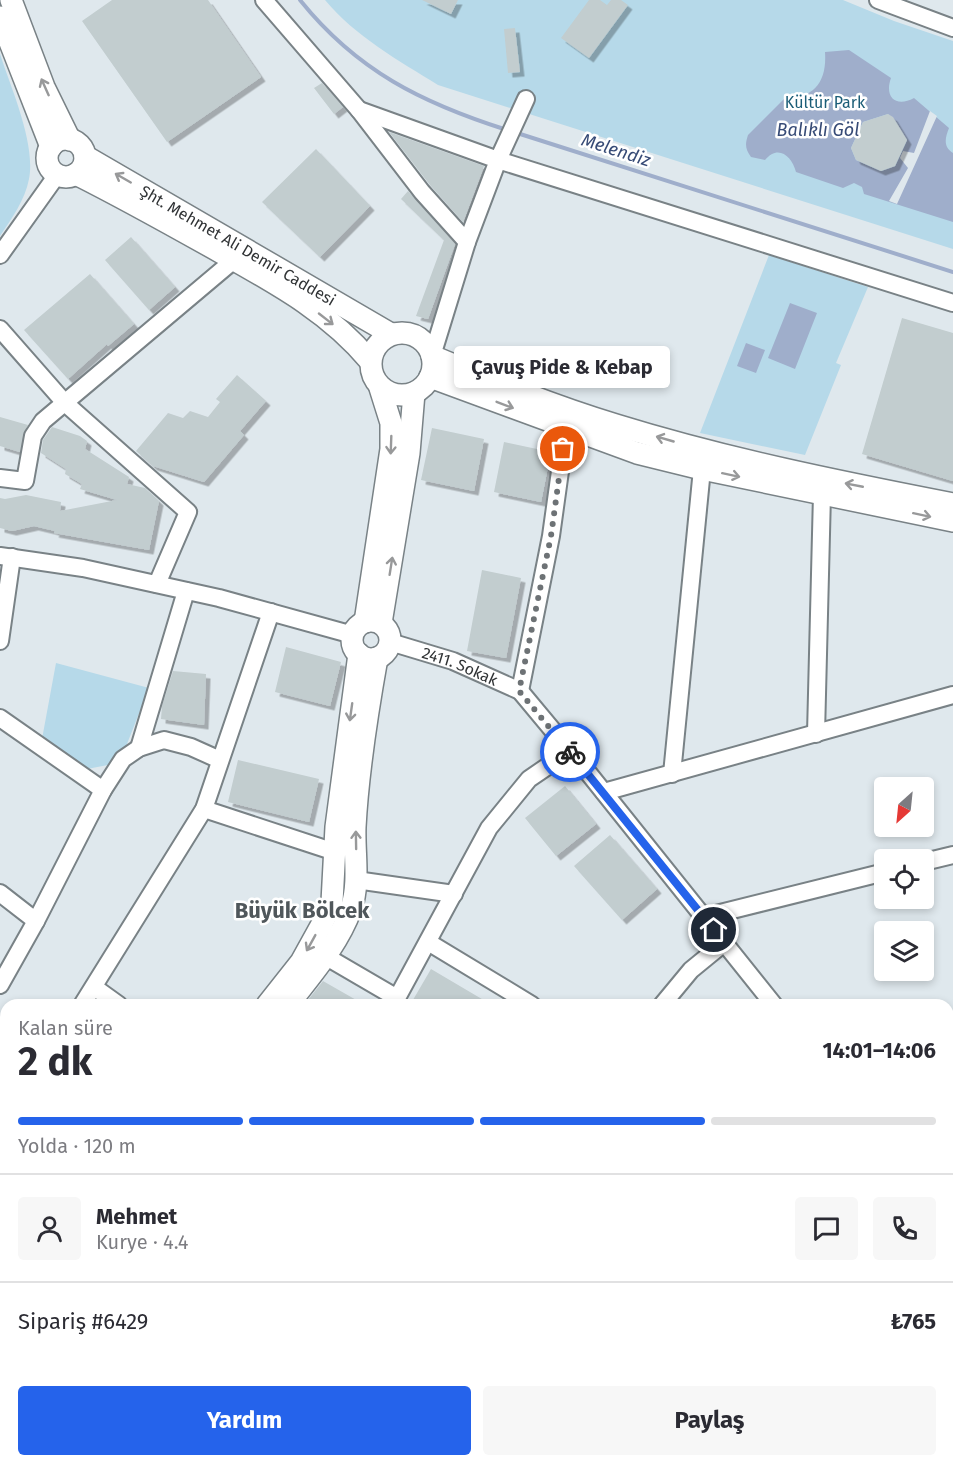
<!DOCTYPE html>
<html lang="tr">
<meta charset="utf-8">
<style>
:root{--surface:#fff;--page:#f7f7f7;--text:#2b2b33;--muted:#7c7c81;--line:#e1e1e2;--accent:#2563eb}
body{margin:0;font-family:"Fira Sans",sans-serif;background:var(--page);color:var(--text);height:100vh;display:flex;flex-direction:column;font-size:22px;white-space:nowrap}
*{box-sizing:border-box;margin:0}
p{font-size:20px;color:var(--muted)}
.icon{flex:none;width:33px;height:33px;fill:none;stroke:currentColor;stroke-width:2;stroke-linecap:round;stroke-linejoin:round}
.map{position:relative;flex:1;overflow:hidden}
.drawer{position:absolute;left:0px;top:999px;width:954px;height:468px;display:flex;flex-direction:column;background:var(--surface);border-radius:18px 18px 0 0;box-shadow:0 3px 9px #0003}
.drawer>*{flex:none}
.needle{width:39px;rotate:207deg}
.controls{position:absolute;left:874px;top:777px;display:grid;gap:12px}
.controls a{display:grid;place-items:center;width:60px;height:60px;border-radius:6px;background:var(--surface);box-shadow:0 3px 9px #0003;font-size:30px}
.pin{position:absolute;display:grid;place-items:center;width:51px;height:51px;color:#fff;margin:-26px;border:3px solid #fff;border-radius:50%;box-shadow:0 2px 6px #0007}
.courier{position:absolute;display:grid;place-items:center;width:60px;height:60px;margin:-30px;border:4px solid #2563eb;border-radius:50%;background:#fff;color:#222;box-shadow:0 2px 8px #0007}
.bubble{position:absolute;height:42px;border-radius:6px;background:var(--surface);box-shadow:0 3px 9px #0003;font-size:20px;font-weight:700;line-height:42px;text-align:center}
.head em{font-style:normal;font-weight:700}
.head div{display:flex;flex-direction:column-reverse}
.head{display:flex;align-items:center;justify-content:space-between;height:102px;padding:0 18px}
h1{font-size:39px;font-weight:700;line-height:45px}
.bar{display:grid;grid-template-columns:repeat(4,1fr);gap:9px 6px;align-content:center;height:72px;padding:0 18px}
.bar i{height:8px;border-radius:4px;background:var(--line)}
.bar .active{background:var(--accent)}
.bar p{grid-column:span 4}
.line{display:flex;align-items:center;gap:15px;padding:0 18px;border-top:2px solid var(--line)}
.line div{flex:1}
.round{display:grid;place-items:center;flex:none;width:63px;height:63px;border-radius:6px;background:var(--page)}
.primary-button{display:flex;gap:12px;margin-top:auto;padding:12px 18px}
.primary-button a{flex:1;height:69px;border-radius:6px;background:var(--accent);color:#fff;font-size:24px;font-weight:700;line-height:69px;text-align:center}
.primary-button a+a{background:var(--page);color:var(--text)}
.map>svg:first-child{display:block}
.green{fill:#b6d9e9}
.water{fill:#9faecb;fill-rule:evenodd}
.pier{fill:#dfe8ed}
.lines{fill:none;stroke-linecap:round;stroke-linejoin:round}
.stream{stroke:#9faecb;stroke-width:4}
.building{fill:#c2cdcf;filter:url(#shadow)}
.minor-casing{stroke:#798286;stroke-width:20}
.major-casing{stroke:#798286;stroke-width:24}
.minor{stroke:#fff;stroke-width:16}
.major{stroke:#fff;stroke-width:21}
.oneway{stroke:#98999a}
.done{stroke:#6d7275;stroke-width:6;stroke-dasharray:0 10.8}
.route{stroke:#2563eb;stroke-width:8}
.labels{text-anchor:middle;stroke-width:5;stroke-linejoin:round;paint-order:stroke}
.park-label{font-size:16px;fill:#1b5d77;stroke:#fff}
.street-label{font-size:16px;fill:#303335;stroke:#fff}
.water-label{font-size:18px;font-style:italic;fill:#374b76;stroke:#fff}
.district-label{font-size:22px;font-weight:bold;fill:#50575b;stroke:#fff}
</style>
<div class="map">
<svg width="953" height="1467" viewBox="0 0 953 1467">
<defs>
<filter id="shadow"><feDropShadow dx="4.5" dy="4.5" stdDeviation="0" flood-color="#0004"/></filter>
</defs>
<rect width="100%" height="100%" fill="#dfe8ed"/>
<path class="green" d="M325,0h518l51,21 59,20v208l-515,-164c-40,-25 -82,-48 -113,-85z
M0,54c11,34 36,90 29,125 -4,21 -17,39 -29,57z
M769,255l99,32 -32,76 5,2 -36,90 -105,-22z
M56,663l93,25 -24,61 -12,15 -26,5 -45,-30z"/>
<path class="water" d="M849,50l42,28c-7,19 5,30 23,20l35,30c-4,10 -6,19 4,25v69l-89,-28 -2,-7 -8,-4 -11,5 -47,-16c-4,-16 -18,-28 -31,-12l-14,-3c-6,-8 -6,-13 -3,-22l36,-36c31,-1 43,-18 41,-47zM888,114l19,26 -12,26 -14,5 -25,-11 -5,-12 12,-26z
M790,303l27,10 -22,56 -27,-11z
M746,343l19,7 -9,23 -19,-7z"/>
<path class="pier" d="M930,111l7,5 -40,88 -8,-3 19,-33 -8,-10 3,-7 11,2z"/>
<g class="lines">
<path class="stream" d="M300,0c57,71 122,103 207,130
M517,133l436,139"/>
</g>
<path class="building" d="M112,0h96l53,77 -94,65 -85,-121z
M422,0h36l-7,14z
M589,0h11l7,5 4,-5h10l7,5 -39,53 -28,-20z
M515,28l5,44 -12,1 -4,-44z
M322,83l21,24 -9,7 -20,-26z
M888,114l5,3 14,23 -12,26 -14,5 -25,-11 -5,-12 12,-26z
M389,132l95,34 -21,56 -33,-37z
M316,149l54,57 -50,51 -58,-55z
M408,191l47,53 -27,75 -12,-3 28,-76 -43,-41z
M131,237l44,50 -26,23 -44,-50z
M90,274l44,50 -26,22 -1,-2 -39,35 -44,-49z
M902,318l51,15v148l-91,-27z
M237,375l29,26 -26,30 4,4 -40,47 -51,-16 -17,-15 32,-38 15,5 7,-7 18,6 12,-15 -4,-3z
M0,417l28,8 -5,9 -3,18 -20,-6z
M52,427l28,9 7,5 -2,8 44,28 -2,7 18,4 14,13 -10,49 -95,-17 1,-2 -21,-5 -22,5 -12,-3v-30l5,1 21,-4 35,7 -1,9 57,-11 -37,-11 2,-5 -17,-10 1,-5 -25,-16 2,-13z
M432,428l52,11 -10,52 -53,-11z
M504,442l47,10 -10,50 -47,-10z
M482,570l39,8 -15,80 -39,-7z
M286,647l55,15 -11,44 -55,-14z
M173,671l33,3 -2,51 -43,-6 1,-13z
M238,760l81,19 -10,43 -81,-20z
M565,786l31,38 -40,32 -31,-38z
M610,835l47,54 -35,31 -48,-54z
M431,969l61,36h-82z
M323,981l42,24h-61z"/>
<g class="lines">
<defs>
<g id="minor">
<path d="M264,0l95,110 63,82 45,50"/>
<path d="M878,0l75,28"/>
<path d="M526,99l-28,61 455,143"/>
<path d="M359,110l139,50 -31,82 -35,114"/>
<path d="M0,255l57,-80"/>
<path d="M0,329l65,74 123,109 -31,72"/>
<path d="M0,478l25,3 8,-45 10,-15 191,-161"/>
<path d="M0,556l83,12 136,30 134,37"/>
<path d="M0,641l12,-84"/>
<path id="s1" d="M390,642l63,19 67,30 70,84 184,230"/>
<path d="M520,691l31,-155 15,-108"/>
<path d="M0,718l103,72"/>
<path d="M816,734l6,-240"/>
<path d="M139,748l47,-157"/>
<path d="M672,774l30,-305"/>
<path d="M604,792l349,-97"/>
<path d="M204,809l131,43"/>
<path d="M924,862l29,-7"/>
<path d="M356,880l98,14"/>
<path d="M0,893l36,28"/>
<path d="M704,917l181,-45"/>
<path d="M428,942l104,63"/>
<path d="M325,956l72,42 92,-170 40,-49 41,-28"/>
<path d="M0,985l36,-64 67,-131 20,-31 16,-11 25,-8 27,7 29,13"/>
<path d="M94,987l25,18"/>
<path d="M82,1005l122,-196 67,-197"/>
<path d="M662,1005l29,-35 33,-27"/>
<path d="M948,1046l5,-2"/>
<path d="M0,1082l6,5"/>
<path d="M0,1129l6,-9"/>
<path d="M948,1238l5,16"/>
<path d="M948,1452l5,2"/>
<path d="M609,1461l13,6"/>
<path d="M129,1467l3,-6"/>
<path d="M539,1467l4,-6"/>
<path d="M636,1467l8,-6"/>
<path d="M670,1467l9,-6"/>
</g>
<g id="major">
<path d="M11,0l33,87 26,53"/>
<path d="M0,17l51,130"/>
<circle cx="66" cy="158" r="19"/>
<path id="s2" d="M85,156l306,178"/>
<path d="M76,174c50,25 98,52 146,79 55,31 107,59 148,108"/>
<circle cx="402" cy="364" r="31"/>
<path d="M432,356c60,25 121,50 184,69 110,34 224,57 337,79"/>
<path d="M430,377l207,76 65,16 251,52"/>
<circle cx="371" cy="640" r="19"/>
<path d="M365,622l26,-173v-26l-11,-35"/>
<path d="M381,623l28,-170 5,-60"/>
<path d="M267,1005l34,-43 21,-38 10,-22 4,-75 23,-173"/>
<path d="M288,1005c23,-30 50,-60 63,-96 9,-26 3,-55 4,-82 3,-57 12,-113 22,-169"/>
<path d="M0,1274l6,4"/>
<path d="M0,1350l6,-11"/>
<path d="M0,1389l6,-10"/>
<path d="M278,1461l9,6"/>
</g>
</defs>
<use href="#minor" class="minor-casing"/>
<use href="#major" class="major-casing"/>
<use href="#minor" class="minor"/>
<use href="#major" class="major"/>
</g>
<defs><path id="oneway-shaft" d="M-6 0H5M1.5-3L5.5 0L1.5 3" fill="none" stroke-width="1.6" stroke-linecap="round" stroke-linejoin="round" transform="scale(1.5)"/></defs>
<g class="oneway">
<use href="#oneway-shaft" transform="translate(45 87) rotate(-114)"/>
<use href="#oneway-shaft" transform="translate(123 178) rotate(-150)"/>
<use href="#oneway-shaft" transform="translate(326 319) rotate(38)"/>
<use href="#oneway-shaft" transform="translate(505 405) rotate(21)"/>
<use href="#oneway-shaft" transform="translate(665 439) rotate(-164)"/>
<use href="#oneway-shaft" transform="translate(391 445) rotate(92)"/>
<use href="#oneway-shaft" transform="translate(731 475) rotate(12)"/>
<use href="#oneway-shaft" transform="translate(854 485) rotate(-169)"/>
<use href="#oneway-shaft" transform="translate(922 515) rotate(12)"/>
<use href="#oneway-shaft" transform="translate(391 566) rotate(-81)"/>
<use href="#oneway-shaft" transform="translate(351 712) rotate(98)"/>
<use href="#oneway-shaft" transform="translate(356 840) rotate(-91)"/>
<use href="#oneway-shaft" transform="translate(311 943) rotate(119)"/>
</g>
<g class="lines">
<path class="done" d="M563,449l-12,87 -32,155 51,61"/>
<path class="route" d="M570,752l144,178"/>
</g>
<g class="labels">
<g class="park-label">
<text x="825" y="108">Kültür Park</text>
</g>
<g class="street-label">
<text dy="6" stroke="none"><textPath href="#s2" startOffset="177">Şht. Mehmet Ali Demir Caddesi</textPath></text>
<text dy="6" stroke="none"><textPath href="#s1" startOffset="74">2411. Sokak</textPath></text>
</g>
<g class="water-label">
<text x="818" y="136">Balıklı Göl</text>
<text transform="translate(616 150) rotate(18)" y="6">Melendiz</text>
</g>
<g class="district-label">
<text x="302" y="918">Büyük Bölcek</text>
</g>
</g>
</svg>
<div class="controls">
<a><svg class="needle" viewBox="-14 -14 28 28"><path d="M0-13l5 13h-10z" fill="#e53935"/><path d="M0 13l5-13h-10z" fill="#7c7c81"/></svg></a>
<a><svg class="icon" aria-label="locate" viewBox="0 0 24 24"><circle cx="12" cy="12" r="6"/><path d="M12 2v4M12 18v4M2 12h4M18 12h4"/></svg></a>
<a><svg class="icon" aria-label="layers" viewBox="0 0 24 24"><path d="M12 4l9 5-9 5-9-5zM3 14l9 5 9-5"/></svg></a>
</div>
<div class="pin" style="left:563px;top:449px;background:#ea580c"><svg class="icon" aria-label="bag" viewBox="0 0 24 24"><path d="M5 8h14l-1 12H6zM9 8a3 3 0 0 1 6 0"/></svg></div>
<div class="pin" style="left:714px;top:930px;background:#1f2937"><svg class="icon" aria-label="home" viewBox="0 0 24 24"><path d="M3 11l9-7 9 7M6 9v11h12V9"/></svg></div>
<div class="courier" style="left:570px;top:752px"><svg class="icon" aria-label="bike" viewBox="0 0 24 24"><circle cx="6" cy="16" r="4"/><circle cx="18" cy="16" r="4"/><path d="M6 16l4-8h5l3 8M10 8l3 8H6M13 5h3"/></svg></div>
<div class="bubble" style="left:454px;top:346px;width:216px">Çavuş Pide &amp; Kebap</div>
<section class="drawer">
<div class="head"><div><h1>2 dk</h1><p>Kalan süre</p></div><em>14:01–14:06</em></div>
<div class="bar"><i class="active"></i><i class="active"></i><i class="active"></i><i></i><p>Yolda · 120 m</p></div>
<div class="line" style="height:108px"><a class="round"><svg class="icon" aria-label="person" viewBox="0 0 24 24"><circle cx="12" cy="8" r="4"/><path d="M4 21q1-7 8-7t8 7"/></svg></a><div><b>Mehmet</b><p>Kurye · 4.4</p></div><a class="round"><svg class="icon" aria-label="chat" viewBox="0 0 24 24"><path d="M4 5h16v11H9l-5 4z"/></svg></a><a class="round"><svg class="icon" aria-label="phone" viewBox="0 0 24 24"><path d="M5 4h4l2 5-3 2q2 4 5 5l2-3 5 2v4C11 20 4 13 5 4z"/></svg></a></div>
<div class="line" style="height:78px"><div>Sipariş #6429</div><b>₺765</b></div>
<div class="primary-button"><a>Yardım</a><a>Paylaş</a></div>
</section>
</div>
